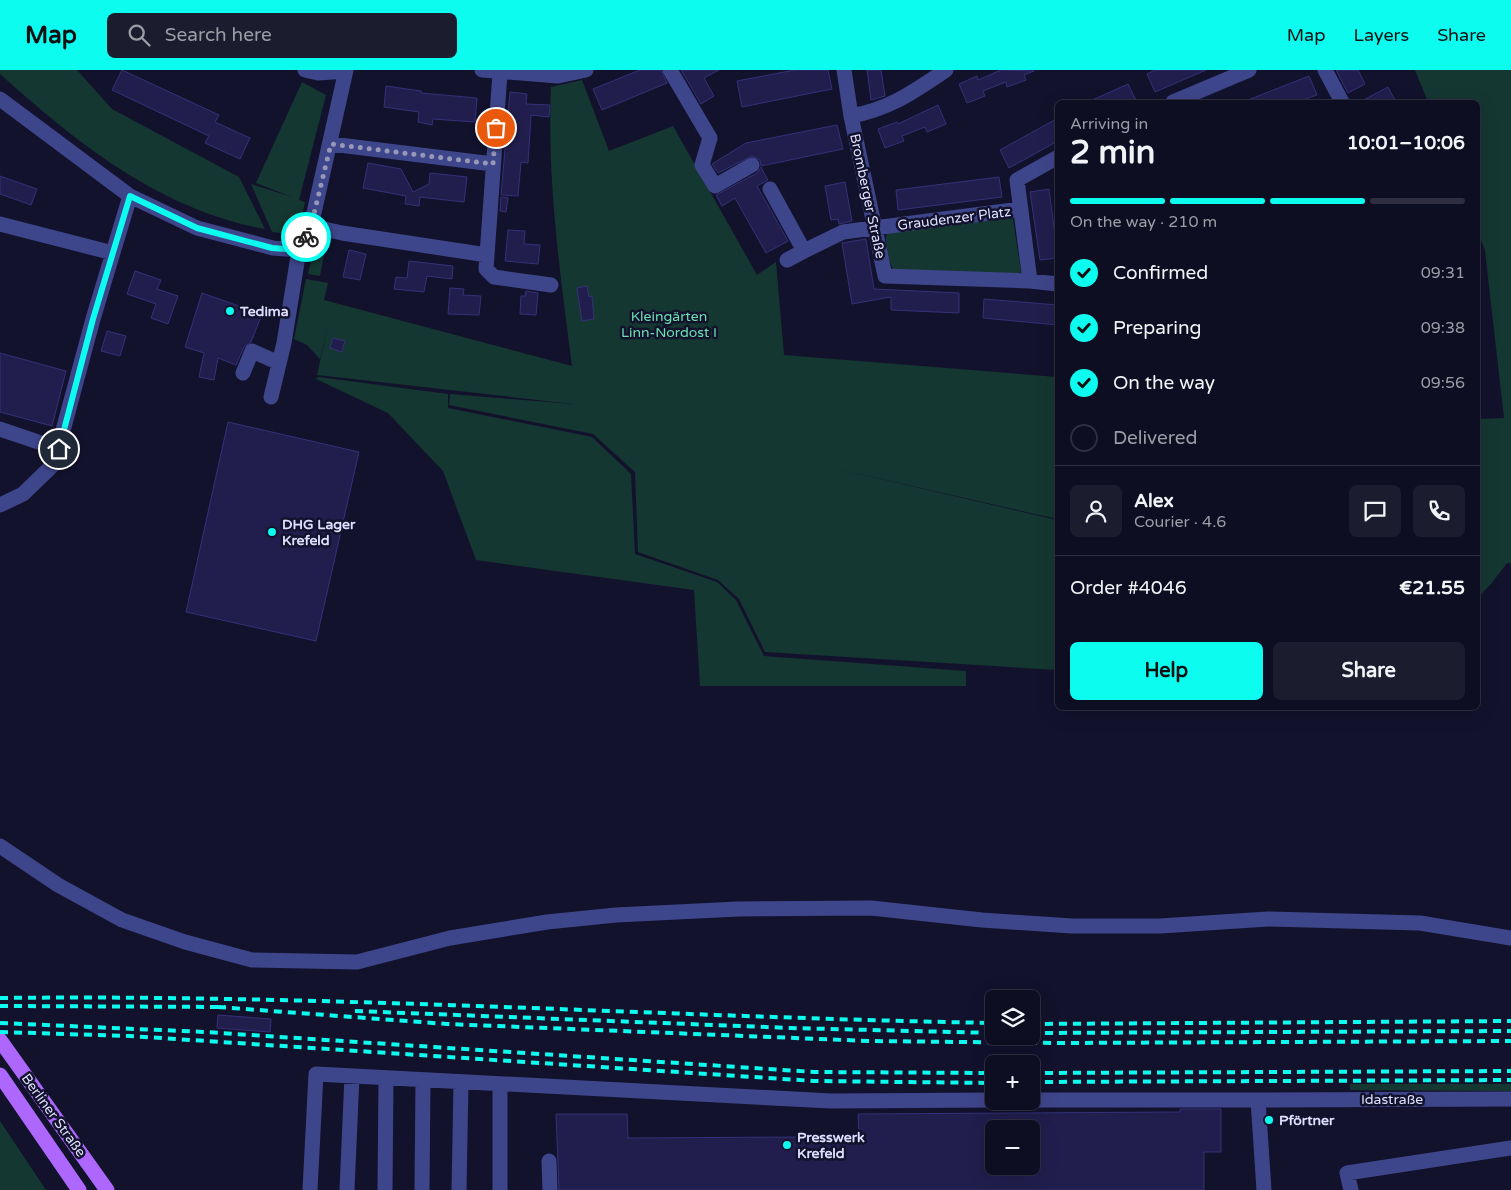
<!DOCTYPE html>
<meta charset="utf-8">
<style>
:root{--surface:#0e0e22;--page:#1c1c2f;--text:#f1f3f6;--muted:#9b9ca5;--line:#2e2e40;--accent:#0dfcf0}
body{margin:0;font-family:"Varela Round",sans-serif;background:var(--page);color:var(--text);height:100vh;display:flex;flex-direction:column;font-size:19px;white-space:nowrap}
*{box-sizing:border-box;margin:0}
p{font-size:16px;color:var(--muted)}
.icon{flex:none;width:28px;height:28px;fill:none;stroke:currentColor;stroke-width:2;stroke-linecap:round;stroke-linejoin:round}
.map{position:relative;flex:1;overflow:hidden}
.panel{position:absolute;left:1055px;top:30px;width:425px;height:610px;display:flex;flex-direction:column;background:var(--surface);border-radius:8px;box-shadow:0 5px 20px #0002,0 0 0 1px var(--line)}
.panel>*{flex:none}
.buttons{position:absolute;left:985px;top:920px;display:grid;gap:10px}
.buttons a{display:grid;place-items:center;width:55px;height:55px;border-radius:8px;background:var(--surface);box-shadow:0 5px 20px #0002,0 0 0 1px var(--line);font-size:25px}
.pin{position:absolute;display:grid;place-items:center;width:42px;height:42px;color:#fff;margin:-21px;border:2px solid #fff;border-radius:50%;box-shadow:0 1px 5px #0007}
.courier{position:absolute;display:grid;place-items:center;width:50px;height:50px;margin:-25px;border:4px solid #0dfcf0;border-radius:50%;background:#fff;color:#222;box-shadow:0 1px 6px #0007}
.head em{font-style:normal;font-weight:700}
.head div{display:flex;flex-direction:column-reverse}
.head{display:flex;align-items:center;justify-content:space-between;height:85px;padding:0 15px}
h1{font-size:32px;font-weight:700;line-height:38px}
.bar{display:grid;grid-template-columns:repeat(4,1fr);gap:8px 5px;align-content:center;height:60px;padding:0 15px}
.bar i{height:6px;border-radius:4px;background:var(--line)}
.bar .current{background:var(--accent)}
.bar p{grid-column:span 4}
.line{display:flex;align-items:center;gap:12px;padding:0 15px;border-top:1px solid var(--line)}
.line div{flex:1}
.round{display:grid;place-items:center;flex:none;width:52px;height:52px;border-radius:8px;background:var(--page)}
ol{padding:0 15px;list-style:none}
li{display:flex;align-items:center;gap:15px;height:55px}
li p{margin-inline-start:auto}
li .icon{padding:5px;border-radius:50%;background:var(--accent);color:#111;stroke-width:4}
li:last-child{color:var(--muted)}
li i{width:28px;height:28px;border:2px solid var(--line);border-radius:50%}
.primary-button{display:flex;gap:10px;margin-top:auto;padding:10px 15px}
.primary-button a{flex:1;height:58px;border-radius:8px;background:var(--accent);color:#111;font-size:20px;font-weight:700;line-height:58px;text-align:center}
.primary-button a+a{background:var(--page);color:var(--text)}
header{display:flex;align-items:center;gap:30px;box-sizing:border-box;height:70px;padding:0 25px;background:var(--accent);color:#111}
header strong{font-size:24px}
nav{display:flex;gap:28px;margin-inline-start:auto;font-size:18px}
.search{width:350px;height:45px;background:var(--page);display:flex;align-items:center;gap:12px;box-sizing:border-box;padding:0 18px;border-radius:8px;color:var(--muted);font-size:19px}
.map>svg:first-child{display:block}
.green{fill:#153731}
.building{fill:#211e4d;stroke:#343179;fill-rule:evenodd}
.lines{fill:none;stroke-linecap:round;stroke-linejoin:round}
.minor{stroke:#3e468b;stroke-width:15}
.major{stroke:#ae67fd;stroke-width:15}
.rail{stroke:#0dfcf0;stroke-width:4;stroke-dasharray:8 6;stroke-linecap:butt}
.done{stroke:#9797b6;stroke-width:5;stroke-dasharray:0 9}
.route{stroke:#0dfcf0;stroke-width:6}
.poi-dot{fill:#0dfcf0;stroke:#13122d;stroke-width:2}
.labels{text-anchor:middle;stroke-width:5;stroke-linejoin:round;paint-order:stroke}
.street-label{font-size:14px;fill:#dedfff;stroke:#13122d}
.poi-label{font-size:14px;font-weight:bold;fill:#dedfff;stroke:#13122d;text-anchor:start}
.park-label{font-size:14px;fill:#69e0b0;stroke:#13122d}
</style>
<header>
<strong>Map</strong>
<div class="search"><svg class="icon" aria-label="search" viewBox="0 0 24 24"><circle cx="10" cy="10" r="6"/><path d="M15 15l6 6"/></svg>Search here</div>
<nav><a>Map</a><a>Layers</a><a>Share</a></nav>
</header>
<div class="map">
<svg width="1511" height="1120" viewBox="0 0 1511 1120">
<rect width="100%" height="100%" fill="#13122d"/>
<path class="green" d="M0,0h77l35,39 127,68 26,52c-105,-19 -188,-86 -265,-155z
M1415,0h96v493h-4l-16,21 -13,13v-178l26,-1 -19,-167 -7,-20v-129h-50z
M582,10l27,71 64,-25 84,149 19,-13 8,93 273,22v142l-228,-52 228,53v150l-292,-18 -26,-53 -21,-19 -80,-28 -3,-80 -42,-38 -144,-29 1,-11 123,10 -256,-29 12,-55 -9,39 -13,-14 -13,-6 12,-60 22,4 -4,17 248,66c-12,-93 -25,-185 -21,-279z
M302,12l24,13 -27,105 6,2 -5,23 -8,9 -20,-2 -21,-48 41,13 -36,-14z
M1006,147l7,2 8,53 -5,3 -121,-4c-7,-7 -11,-29 -8,-38z
M317,162l11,2 -8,42 -12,-2z
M318,307l130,17v14l144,29 39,37 4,80 82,28 19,18 28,56 202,15v15h-266l-6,-96 -218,-30 -33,-89 -55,-58 -72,-34z
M1350,1014h161v7l-161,-1z
M0,1051l46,69h-46z"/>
<path class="building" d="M122,0l97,45 -4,7 35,16 -10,21 -35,-16 4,-7 -97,-46z
M640,0h21l6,13 -65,27 -9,-21z
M681,0h38l-15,8 10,18 -13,8z
M795,0h33l4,19 -90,18 -5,-26z
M867,0h14l4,26 -14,4z
M1001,0l33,1 -10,4 2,5 -19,7 -1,-5 -23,9 2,5 -18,7 -8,-19 18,-8 1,4z
M1155,0h51l-51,22 -8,-18z
M1336,0h22l7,14 -17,9z
M1309,6l8,19 -20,7h-54z
M1128,14l9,18h-49z
M386,16l35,5v2l56,5 -2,24 -42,-3 -1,6 -14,-3 1,-10 -35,-5z
M1388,17l8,15h-36z
M510,22l17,2 -1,10 24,1 -1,12 -18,-2 -3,48 -7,-1 -3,34 -17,-1z
M938,35l8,19 -19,8 -2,-5 -23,9 2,5 -19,7 -7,-19 19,-7 1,2z
M1058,48v23l-49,27 -9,-18z
M837,55l6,24 -82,17 -1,-6 -8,-4 -34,17 -6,-9 34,-21z
M368,93l33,6 12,23 16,-8 1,-11 37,4 -3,25 -44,-5 -1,9 -14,-2 1,-8 -43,-8z
M761,97l7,13 -11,6 31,55 -22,12 -31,-55 -13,8 -6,-11 41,-22z
M0,106l37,13 -6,16 -31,-11z
M999,107l3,20 -104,13 -2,-20z
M845,112l7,39 -13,3 -1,-5 -7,1 -6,-34z
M1049,119l9,69 -18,2 -10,-68z
M501,127l7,1 -2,14 -6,-1z
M508,160l17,1 -1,13 16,1 -2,19 -33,-3z
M866,169l8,50 85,4v20l-68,-3v-13l-39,7 -10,-61z
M349,180l17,4 -6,26 -17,-3z
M409,191l44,5 -1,13 -25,-3 -3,16 -30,-3 2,-12 11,1z
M135,201l26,9 -4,9 21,7 -10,28 -17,-6 5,-14 -29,-10z
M587,216l2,11 3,-1 2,23 -12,2 -5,-33z
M450,218l14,1 -1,6 18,1 -2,19 -31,-1z
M526,221l12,2 -2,22 -16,-1 1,-18h4z
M202,223l60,21 -11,28 -7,5 -8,18 -18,-7 -4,22 -15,-3 5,-24 -19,-6z
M984,229l74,6v20l-75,-7z
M107,261l19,5 -6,20 -19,-5z
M333,268l12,3 -3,11 -12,-4z
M0,283l66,18 -14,55 -52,-14z
M228,352l131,30 -43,189 -130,-29z
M218,945l53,4 -1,13 -53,-4z
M1180,1039h41v43h-17v38h-645l-3,-76h71l1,24 174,-1h57l-1,-23 322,-2zM994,1059h37v37h-37z"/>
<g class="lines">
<path class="minor" d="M305,0l13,3 28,-2
M482,0l76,6 28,-6
M670,0l40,68 -8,27 13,21 37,-21
M844,0l7,46 34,160 145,5 28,3
M1325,0l17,32
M500,3l-14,196 8,8 57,8
M0,29l130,97 67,32 76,20 26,2
M1173,32l76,-32
M851,46c39,-7 62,-24 95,-46
M331,74l162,20
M770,119l34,62 39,-19 178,-23
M0,154l113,29
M311,156l31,7 145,22
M787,190l17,-9
M1030,211l-13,-101 41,-23
M243,303l9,-22 27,12
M271,327l13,-54 15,-93 12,-24 35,-156
M0,359l59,20
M0,435l23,-11 31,-30 39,-145 37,-123
M0,776l58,39 64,35 63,22 67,18 105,2 93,-24 97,-16 69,-7 122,-6 133,-1 111,12 90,6h88l108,-7 152,4 91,15
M1031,1030h227l6,90
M1258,1030l253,-1
M549,1091l1,29
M310,1120l6,-116 515,27 163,-1
M347,1120l5,-114
M385,1120l1,-112
M422,1120l1,-110
M459,1120l2,-108
M500,1120v-106
M1351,1120l-4,-17 164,-25"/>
<path class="major" d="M0,970l107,150
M0,1005l79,115"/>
<path class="rail" d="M0,928c332,-4 662,19 994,25
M0,936l225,1
M218,937l229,17 422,17 191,2 451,-2
M355,941l436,17 203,5
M0,953l205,9 609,40 180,1
M1031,954l480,-3
M0,962l130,4 684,45 180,2
M1031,963l480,-2
M1031,1003l480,-2
M1031,1012l480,-2"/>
</g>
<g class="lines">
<path class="done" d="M306,167l5,-11 20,-82 162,20 3,-36"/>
<path class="route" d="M59,379l34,-130 37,-123 67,32 75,20 27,2 7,-13"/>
</g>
<g class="poi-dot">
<circle cx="230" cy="241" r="5"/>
<circle cx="272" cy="462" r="5"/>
<circle cx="1269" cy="1050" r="5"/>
<circle cx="787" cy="1075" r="5"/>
</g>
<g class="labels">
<g class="street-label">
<text transform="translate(868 126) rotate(78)" y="5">Bromberger Straße</text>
<text transform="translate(954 148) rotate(-7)" y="5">Graudenzer Platz</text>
<text x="1392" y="1034">Idastraße</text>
<text transform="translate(54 1045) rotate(54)" y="5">Berliner Straße</text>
</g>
<g class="poi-label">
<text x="240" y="246">Tedima</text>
<text x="282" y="459">DHG Lager<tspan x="282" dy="16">Krefeld</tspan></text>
<text x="1279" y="1055">Pförtner</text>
<text x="797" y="1072">Presswerk<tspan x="797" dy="16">Krefeld</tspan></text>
</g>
<g class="park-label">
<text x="669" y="251">Kleingärten<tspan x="669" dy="16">Linn-Nordost I</tspan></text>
</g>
</g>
</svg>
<div class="buttons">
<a><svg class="icon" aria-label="layers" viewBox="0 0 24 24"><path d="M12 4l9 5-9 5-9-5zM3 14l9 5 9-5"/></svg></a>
<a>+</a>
<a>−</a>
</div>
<div class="pin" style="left:496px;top:58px;background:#ea580c"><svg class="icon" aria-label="bag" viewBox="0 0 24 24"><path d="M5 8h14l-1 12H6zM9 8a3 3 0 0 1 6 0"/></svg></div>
<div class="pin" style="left:59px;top:379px;background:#1f2937"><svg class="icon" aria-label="home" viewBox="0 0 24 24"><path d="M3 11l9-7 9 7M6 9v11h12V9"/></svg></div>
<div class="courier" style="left:306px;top:167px"><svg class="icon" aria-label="bike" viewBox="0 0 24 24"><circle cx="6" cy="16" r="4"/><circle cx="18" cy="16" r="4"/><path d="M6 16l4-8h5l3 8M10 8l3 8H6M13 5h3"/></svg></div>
<section class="panel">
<div class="head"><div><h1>2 min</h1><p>Arriving in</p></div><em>10:01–10:06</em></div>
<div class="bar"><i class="current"></i><i class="current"></i><i class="current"></i><i></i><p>On the way · 210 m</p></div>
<ol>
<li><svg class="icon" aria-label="check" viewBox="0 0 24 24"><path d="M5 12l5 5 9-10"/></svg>Confirmed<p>09:31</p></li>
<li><svg class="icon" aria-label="check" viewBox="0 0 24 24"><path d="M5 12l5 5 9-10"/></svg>Preparing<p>09:38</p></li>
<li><svg class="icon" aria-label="check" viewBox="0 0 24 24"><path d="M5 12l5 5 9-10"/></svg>On the way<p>09:56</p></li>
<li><i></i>Delivered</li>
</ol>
<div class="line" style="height:90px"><a class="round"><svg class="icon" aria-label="person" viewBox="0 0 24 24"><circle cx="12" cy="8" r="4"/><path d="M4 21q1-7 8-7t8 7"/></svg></a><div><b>Alex</b><p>Courier · 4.6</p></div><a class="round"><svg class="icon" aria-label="chat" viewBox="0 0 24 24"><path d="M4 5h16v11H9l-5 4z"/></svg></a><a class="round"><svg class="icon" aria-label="phone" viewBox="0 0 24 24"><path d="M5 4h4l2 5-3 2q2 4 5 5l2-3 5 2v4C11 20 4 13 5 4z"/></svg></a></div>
<div class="line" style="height:65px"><div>Order #4046</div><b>€21.55</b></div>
<div class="primary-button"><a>Help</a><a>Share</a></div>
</section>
</div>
